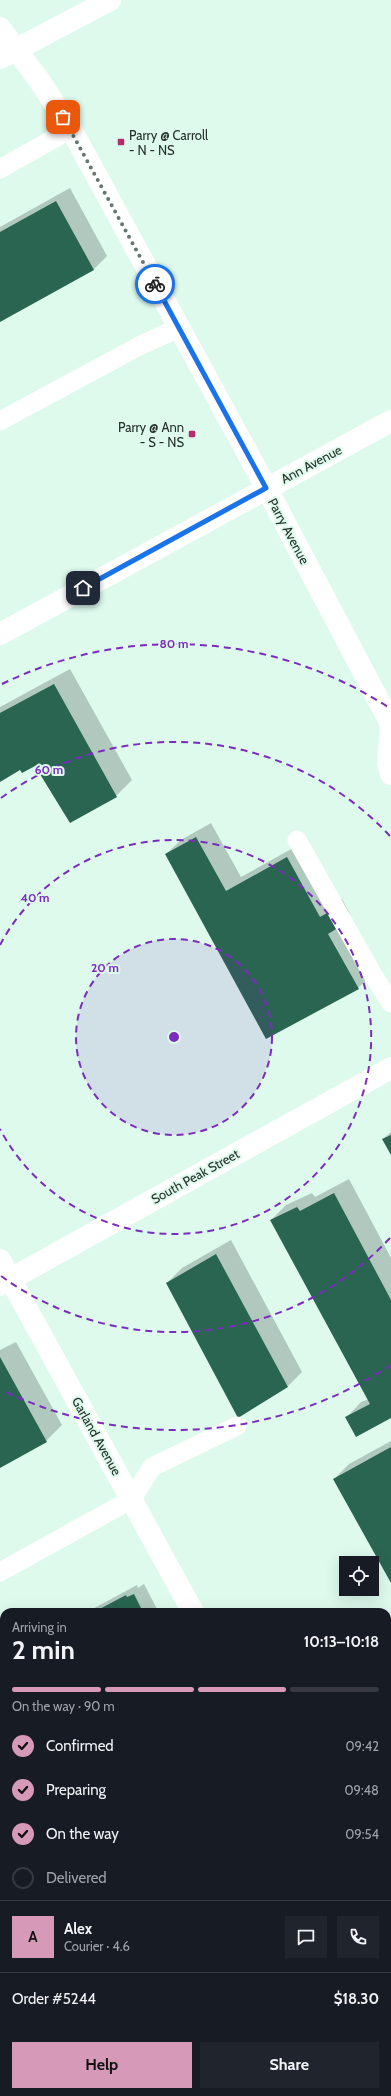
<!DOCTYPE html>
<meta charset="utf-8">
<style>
:root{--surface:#171b24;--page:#20242c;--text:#f1f3f6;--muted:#9ea1a6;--line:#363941;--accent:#d699b8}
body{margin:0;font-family:Cabin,sans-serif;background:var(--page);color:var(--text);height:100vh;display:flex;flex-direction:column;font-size:15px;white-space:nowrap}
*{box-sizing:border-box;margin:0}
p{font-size:13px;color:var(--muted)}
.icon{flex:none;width:22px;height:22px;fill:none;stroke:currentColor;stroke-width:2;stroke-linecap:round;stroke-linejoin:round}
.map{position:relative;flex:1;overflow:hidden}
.drawer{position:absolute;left:0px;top:1608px;width:391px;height:488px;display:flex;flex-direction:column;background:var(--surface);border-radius:12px 12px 0 0;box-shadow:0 4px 16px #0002}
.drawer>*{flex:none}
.buttons{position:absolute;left:339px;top:1556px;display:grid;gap:8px}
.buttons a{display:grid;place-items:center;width:40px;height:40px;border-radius:0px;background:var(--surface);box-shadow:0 4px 16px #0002;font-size:20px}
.pin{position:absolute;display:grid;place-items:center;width:34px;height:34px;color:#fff;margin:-17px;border-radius:8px;box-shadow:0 2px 6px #0006}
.courier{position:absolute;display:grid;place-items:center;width:40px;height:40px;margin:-20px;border:3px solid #1a73e8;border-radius:50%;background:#fff;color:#222;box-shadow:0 1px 5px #0007}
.headline em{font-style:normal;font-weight:700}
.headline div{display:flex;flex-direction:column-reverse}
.headline{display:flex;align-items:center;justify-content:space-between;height:68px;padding:0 12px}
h1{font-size:26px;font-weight:700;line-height:30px}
.bar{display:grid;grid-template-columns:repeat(4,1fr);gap:6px 4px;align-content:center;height:48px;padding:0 12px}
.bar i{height:5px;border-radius:3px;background:var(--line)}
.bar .selected{background:var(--accent)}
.bar p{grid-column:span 4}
.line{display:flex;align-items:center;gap:10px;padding:0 12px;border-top:1px solid var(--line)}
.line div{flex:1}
.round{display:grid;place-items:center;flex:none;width:42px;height:42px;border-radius:0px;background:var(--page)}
ol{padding:0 12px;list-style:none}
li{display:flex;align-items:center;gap:12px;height:44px}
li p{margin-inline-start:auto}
li .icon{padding:4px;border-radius:50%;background:var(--accent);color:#111;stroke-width:4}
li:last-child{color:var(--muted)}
li i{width:22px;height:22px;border:2px solid var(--line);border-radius:50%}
.button{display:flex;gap:8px;margin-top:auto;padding:8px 12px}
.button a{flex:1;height:46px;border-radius:0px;background:var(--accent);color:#111;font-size:16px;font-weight:700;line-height:46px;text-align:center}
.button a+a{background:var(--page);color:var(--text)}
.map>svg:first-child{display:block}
.shadow{fill:#0003}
.building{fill:#296550}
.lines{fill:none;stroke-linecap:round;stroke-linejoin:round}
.lane{stroke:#fff;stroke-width:19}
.street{stroke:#fff;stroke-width:22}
.secondary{stroke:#fff;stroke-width:22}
.highway{stroke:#f7c2d4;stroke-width:22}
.done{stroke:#65776f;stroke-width:4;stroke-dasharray:0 7.2}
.route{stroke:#1a73e8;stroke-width:5}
.ring{fill:none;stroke:#7b2cbf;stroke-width:2;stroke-dasharray:7 5}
.poi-dot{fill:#b52c6c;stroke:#ddfaed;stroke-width:1.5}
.labels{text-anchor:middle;stroke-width:4;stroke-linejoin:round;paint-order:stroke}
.poi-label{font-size:13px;fill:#25302b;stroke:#ddfaed;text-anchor:start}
.street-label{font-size:13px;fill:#25302b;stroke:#ddfaed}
.centre{fill:#7b2cbf;stroke:#ddfaed;stroke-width:2}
.ring-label{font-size:12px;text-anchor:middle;font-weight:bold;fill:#7b2cbf;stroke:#ddfaed;stroke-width:4;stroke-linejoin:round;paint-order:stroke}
</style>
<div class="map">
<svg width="391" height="2096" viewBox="0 0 391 2096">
<rect width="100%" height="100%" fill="#ddfaed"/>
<path class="shadow" d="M70,188l37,68 -13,13 -94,52v-94z
M70,669l62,111 -16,16 -81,-31 -14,4 -21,12v-74z
M211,823l30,54 61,-34 33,60 7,-4 8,15 -6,6 29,53 -15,15 -192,-134 15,-14z
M391,1132v21l-8,-14z
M349,1179l42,79v159h-44l14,-15 8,-3 -98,-179 15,-15 26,-12 3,4z
M231,1240l71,132 -14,14 -121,-103 15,-15z
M16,1342l46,83 -16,16 -46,26v-117z
M391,1441v140l-57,-102 15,-15z
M144,1584l14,27 -1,1h-70l50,-27 1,3z
M4,1763v32l-4,-7v-21z
M0,1803l4,7v34l-4,2z
M391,2009v87h-36l-2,-4h34v-81z"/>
<path class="building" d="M56,201l38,69 -94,52v-90z
M54,684l63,113 -47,26 -35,-57 -13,7 -2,-3 -20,12v-69z
M196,837l30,54 61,-34 33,60 7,-4 9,16 -8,5 31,55 -93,50 -101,-185z
M391,1135v20l-9,-16z
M334,1193l57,107v118l-35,19 -11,-20 25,-13 -100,-184 27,-13 3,4z
M216,1254l72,133 -50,31 -72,-135z
M0,1357l47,85 -47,26z
M391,1447v136l-58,-104z
M134,1594l9,18h-49l32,-17 1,2z
M4,1767v30l-4,-7v-21z
M0,1832l4,8v5l-4,2z
M387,2036l4,8v52h-37l-2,-4h35z"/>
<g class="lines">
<path class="lane" d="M0,169l71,-40
M0,421l141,-76 38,-17
M297,840l76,135 18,28
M0,1572l132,-73 20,-32 85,-41"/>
<path class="street" d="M0,634l391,-213
M0,1260l193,352
M387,1720l4,-2
M0,1928l4,-2
M387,1966l4,7"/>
<path class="secondary" d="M0,28l39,52 32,49 195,358 125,237
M0,58l110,-58
M391,728l-3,36 3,10
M0,1285l391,-217"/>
<path class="highway" d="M0,2095l34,-2 20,3"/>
</g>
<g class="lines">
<path class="done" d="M63,117l92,167"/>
<path class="route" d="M83,588l183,-100 -111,-204"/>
</g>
<circle cx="174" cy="1037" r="98" fill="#7b2cbf" fill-opacity=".12"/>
<g class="ring">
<circle cx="174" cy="1037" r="98"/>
<path d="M0 945A197 197 0 1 1 0 1129"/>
<path d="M390 1238A295 295 0 0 1 1 1276M1 798A295 295 0 0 1 390 836"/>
<path d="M391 1365A393 393 0 0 1 2 1390M2 684A393 393 0 0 1 391 709"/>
</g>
<g class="poi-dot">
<rect x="117" y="138" width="8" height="8" rx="2"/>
<rect x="188" y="430" width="8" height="8" rx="2"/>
</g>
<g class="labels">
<g class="poi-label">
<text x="129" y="140">Parry @ Carroll<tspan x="129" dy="15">- N - NS</tspan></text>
<text x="184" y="432" text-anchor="end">Parry @ Ann<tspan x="184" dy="15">- S - NS</tspan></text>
</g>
<g class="street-label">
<text transform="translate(311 464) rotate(-28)" y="5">Ann Avenue</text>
<text transform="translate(289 531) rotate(62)" y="5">Parry Avenue</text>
<text transform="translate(195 1176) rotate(-29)" y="5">South Peak Street</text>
<text transform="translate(97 1436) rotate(61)" y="5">Garland Avenue</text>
</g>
</g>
<circle cx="174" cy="1037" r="6" class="centre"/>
<g class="ring-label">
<text x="174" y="648">80 m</text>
<text x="49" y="774">60 m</text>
<text x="35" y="902">40 m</text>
<text x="105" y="972">20 m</text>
</g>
</svg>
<div class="buttons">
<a><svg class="icon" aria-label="locate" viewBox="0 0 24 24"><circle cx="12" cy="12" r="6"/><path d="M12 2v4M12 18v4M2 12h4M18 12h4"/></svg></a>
</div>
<div class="pin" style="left:63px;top:117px;background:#ea580c"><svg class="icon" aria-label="bag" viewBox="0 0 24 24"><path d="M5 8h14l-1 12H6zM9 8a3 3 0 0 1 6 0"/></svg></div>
<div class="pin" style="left:83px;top:588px;background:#1f2937"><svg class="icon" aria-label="home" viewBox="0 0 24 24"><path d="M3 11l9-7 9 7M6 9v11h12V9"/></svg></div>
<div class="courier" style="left:155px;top:284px"><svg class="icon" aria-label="bike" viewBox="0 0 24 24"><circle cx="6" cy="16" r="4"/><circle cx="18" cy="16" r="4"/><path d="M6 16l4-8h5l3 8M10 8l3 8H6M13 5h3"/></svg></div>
<section class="drawer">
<div class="headline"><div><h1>2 min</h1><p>Arriving in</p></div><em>10:13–10:18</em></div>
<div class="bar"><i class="selected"></i><i class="selected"></i><i class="selected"></i><i></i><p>On the way · 90 m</p></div>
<ol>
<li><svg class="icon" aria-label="check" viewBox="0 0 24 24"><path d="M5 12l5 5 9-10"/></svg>Confirmed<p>09:42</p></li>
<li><svg class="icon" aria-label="check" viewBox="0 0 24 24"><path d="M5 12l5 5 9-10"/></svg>Preparing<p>09:48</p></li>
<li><svg class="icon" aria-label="check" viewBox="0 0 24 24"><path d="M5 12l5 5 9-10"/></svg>On the way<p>09:54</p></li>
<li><i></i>Delivered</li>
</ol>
<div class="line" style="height:72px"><b class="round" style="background:var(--accent);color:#111">A</b><div><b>Alex</b><p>Courier · 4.6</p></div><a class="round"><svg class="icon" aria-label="chat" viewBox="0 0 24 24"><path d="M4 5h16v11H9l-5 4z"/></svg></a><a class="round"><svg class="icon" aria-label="phone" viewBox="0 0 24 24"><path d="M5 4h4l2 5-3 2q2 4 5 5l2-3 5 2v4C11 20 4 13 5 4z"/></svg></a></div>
<div class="line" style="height:52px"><div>Order #5244</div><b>$18.30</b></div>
<div class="button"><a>Help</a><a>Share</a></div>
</section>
</div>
